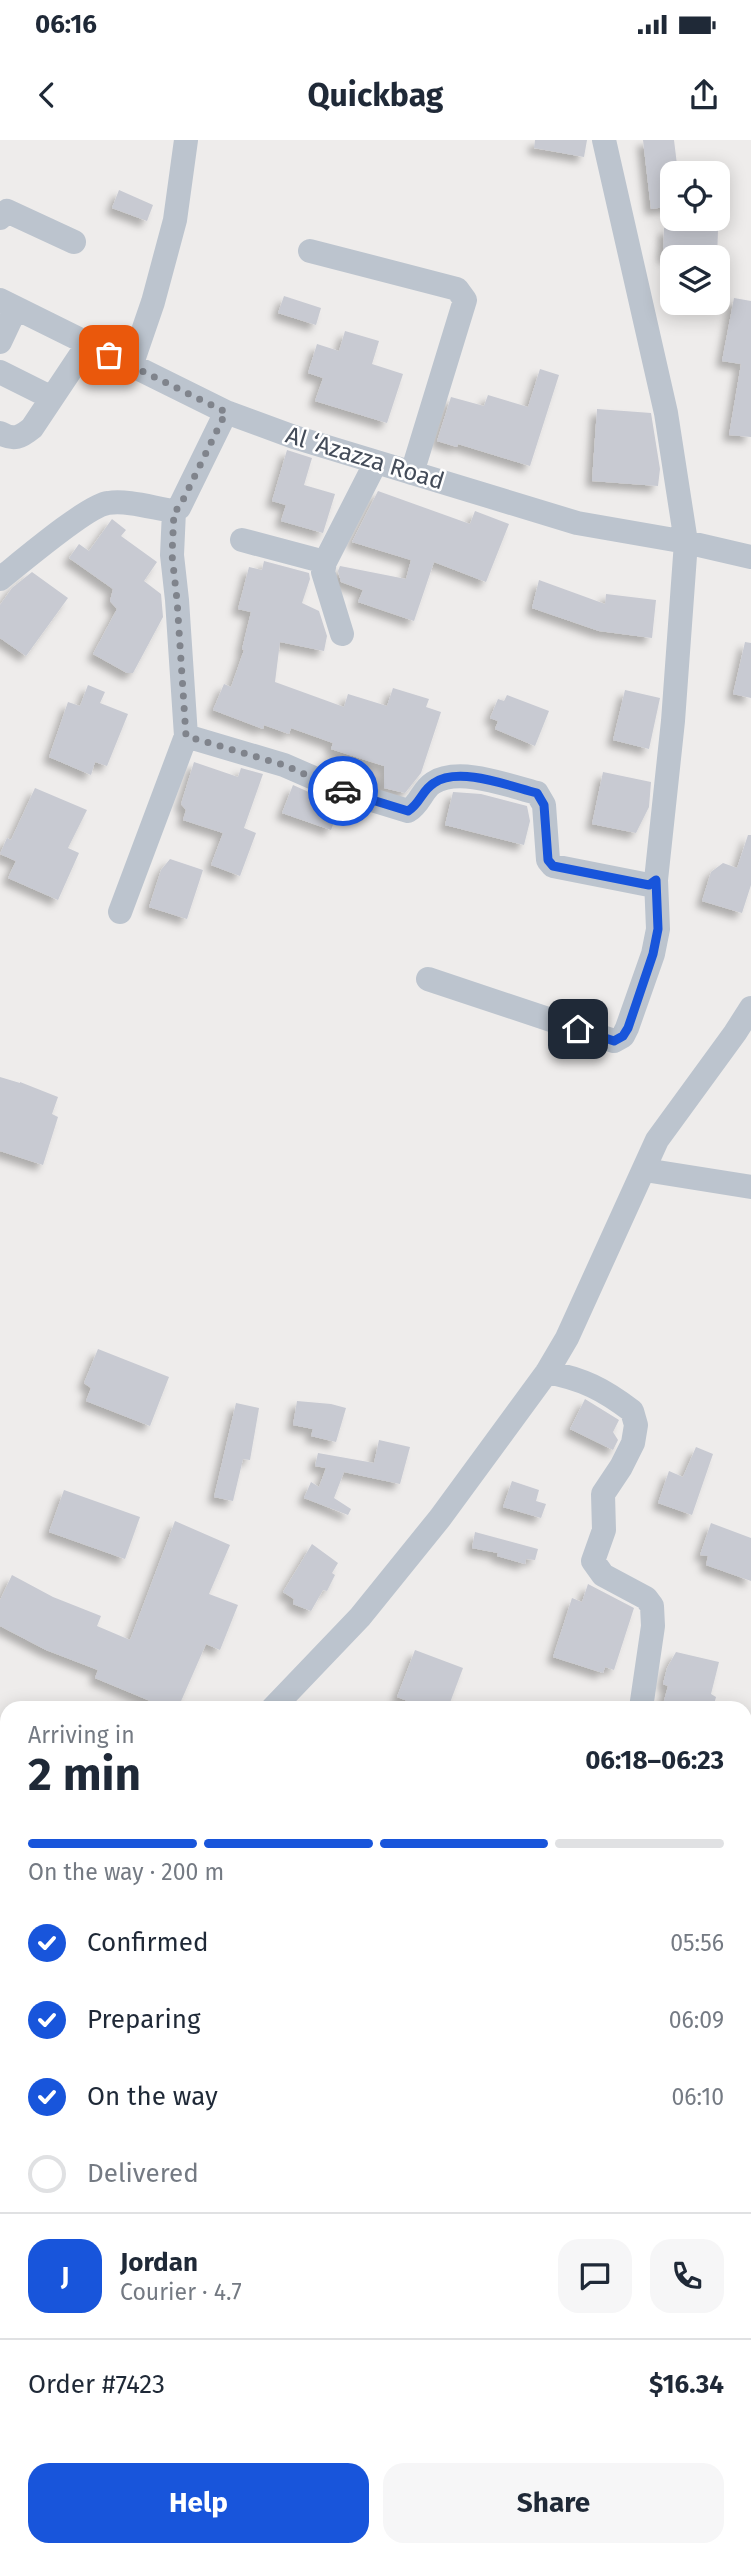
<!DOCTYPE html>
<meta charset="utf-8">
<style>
:root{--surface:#fff;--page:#f6f6f7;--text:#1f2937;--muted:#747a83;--line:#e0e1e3;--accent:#1855db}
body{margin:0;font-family:"Fira Sans",sans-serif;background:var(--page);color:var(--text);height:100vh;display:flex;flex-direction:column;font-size:26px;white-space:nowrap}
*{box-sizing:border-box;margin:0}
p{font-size:23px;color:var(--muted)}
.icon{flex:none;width:38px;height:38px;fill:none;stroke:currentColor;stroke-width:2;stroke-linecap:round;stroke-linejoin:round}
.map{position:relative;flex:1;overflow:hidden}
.panel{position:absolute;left:0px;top:1561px;width:752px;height:856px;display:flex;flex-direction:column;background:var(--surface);border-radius:21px 21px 0 0;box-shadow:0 4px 18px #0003}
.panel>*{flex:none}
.buttons{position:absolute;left:660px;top:21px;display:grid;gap:14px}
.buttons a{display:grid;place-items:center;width:70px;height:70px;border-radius:14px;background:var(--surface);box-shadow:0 4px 18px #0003;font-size:35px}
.pin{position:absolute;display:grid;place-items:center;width:60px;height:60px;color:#fff;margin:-30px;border-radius:14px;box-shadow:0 4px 10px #0006}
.courier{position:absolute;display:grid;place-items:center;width:70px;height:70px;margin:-35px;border:5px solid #1855db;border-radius:50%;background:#fff;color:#222;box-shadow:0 2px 9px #0007}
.head em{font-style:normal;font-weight:700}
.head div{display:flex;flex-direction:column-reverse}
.head{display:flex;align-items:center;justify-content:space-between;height:119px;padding:0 28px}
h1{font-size:46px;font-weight:700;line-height:52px}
.bar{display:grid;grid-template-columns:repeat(4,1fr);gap:10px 7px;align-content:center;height:84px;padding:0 28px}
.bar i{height:9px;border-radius:5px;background:var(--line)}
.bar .active{background:var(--accent)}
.bar p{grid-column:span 4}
.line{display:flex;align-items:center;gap:18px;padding:0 28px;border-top:2px solid var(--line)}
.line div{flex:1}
.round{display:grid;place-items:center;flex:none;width:74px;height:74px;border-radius:21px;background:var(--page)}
ol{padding:0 28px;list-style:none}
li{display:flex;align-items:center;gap:21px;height:77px}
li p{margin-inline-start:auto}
li .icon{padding:7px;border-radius:50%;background:var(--accent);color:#fff;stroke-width:4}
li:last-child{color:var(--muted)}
li i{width:38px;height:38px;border:4px solid var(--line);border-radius:50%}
.cta{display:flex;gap:14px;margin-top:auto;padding:14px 28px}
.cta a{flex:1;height:80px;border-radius:21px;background:var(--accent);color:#fff;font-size:28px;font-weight:700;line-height:80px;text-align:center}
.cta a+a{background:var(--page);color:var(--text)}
.status{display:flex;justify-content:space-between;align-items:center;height:49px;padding:0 35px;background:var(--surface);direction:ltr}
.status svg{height:19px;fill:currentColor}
header{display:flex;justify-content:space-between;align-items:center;height:91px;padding:0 28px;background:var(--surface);font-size:32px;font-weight:700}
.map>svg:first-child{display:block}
.building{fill:#c8cad2;filter:url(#shadow)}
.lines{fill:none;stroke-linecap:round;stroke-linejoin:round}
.minor{stroke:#bcc4ce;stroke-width:24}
.done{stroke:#80848c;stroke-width:7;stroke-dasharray:0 12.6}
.route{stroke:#1855db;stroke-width:9}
.labels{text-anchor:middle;stroke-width:5;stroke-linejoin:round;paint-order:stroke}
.street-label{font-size:24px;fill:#444c59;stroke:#fff}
</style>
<div class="status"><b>06:16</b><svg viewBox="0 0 49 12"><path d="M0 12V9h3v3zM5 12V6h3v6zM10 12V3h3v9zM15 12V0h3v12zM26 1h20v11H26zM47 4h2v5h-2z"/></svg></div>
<header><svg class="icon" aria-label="back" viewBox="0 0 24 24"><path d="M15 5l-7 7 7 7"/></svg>Quickbag<svg class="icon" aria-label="share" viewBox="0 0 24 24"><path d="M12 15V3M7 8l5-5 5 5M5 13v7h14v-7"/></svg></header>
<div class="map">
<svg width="751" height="2416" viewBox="0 0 751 2416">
<defs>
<filter id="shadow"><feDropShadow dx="-6" dy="6" stdDeviation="3.5" flood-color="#0004"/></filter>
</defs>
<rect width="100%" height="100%" fill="#eeeceb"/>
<path class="building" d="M535,0h52l-3,17 -50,-9z
M643,0h31l4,33h-6v33l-21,3z
M119,50l34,15 -6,16 -35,-13z
M664,88l54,2 -1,27h-54z
M284,156l37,12 -5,17 -38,-12z
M734,158l17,3v136l-22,-2 12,-71 -19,-3z
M345,191l34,10 -7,23 31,10 -16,49 -72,-22 8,-23 -15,-5 9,-29 22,7z
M540,229l19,6 -29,91 -72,-22 -1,3 -20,-6 14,-44 33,9 4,-11 40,12z
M597,269l54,4 9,56 -2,17 -66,-5z
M287,310l25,8 -8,27 31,9 -12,39 -42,-12 5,-16 -14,-4z
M378,351l92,33 5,-13 34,13 -23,58 -52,-20 -20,59 -56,-19 5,-12 -22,-8 -3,-11 2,-5 66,13 5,-19 -59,-18z
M112,379l14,11 -5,6 36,26 -13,19 17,13 2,23 -30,56h-6l-34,-19 24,-45 -7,-8 3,-12 -44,-31 10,-14 10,7z
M264,421l45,12 1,6 -8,24 17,8 8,25 -3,15 -44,-9 -5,40 69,25 4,-13 39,12 6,-18 36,11 -3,8 15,5 -20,61 -16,20 -21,-5v-22l-53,-17 2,-6 -42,-15 -2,6 -25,-9 -1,4 -50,-19 11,-26 7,3 13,-37 -2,-1 9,-37 -13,-3 11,-42 13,3z
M32,432l36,26 -42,58 -26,-18v-33l12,-17z
M539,440l66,24 1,-10 50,6 -4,38 -53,-7 -67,-23z
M745,502l6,1v55l-18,-4z
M88,545l17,7 -5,11 28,11 -21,52 -12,-4 -4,13 -42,-18 19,-55 12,4z
M625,550l35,8 -11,51 -36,-9z
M507,555l42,16 -14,35 -40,-17 3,-8 -8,-3 8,-19 6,2z
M194,622l44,15 3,-9 22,6 -19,54 12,5 -16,43 -29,-11 12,-32 -40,-13 3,-10 -5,-6z
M603,632l48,10 -2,25 -13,26 -44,-9z
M293,645l47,21 -9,24 -49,-17z
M35,648l52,22 -19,38 11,5 -21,47 -50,-22 8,-17 -16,-7 7,-16 4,2z
M453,652l28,2 46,12 3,15 -6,24 -79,-20z
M748,695h3v50l-9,28 -40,-12 9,-29 12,-9 14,5z
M170,719l33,11 -16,49 -38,-12 12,-37z
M0,937l20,6v-1l38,15 -6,17 6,3 -15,48 -43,-14z
M98,1209l71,28 -19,49 -64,-25 5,-13 -7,-5z
M585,1259l34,21 -6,12 5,8 -5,10 -43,-21z
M297,1261l34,3 15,4 -10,34 -25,-6 2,-7 -20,-4z
M236,1263l23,5 -9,52 -7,-1 -10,42 -19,-4z
M379,1300l31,7 -10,37 -56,-12 -10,26 17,11 -3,6 -44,-17 7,-16 8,5 7,-19 -11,-2 3,-13 56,10z
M696,1307l17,7 -21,61 -34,-12 11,-32 14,6z
M512,1341l27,9 -3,11 10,3 -5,14 -38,-11z
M64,1350l76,27 -15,42 -76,-27z
M175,1381l55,24 -21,49 29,11 -18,45 -14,-6 -28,64h-11l-72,-30 3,-8 -52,-20 -46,-24v-26l12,-25 41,22 48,19 -4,10 33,14z
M711,1383l40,15v43l-45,-16 2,-9 -8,-1z
M475,1392l63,17 -3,11 -9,-1 -1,5 -28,-8 1,-3 -26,-5z
M312,1404l26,19 -6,10 3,2 -8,16 -4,-1 -12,21 -18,-7 1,-5 -11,-7z
M588,1444l46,24 -20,62 -9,-3 -2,6 -50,-16 19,-59 10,4z
M415,1510l48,18 -15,40h-22l-29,-11z
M676,1512l43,10 -8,32 5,3 -3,11h-51l6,-22 -5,-2 4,-16z"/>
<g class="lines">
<path class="minor" d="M0,78l7,-7 67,31
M310,111l147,38 8,11 -53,173
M0,160l226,112 68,25 283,86 109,19 65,15
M0,202l16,-34
M131,226l22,-64 22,-82 11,-80
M0,232l52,26
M0,293c14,8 21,4 32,-5l56,-84
M174,371l-2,44 5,45 9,136 98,29 62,27 62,19c12,-7 14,-21 25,-28 26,-17 76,3 104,10l7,12 4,55 5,6 96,19 7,-5 17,-159 13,-179 -20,-129 -62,-273
M242,400l83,22
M0,439c19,-15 88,-74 108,-76 20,-3 45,5 66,8l5,-3 47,-96
M342,494l-19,-62 2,-10 51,-100
M120,772l66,-176
M428,839l186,62 9,-5 4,-8 26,-74 5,-25 -2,-49
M645,1030l106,17
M547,1232c36,7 56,17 85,39l4,14 -3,18 -12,24 -18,27 1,36 -11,31 10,14 43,23 6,8 1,20 -12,82
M273,1568l87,-91 80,-99 107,-146 20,-34 90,-198 78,-107 16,-25
M0,1661l7,1
M0,1755l7,-2
M746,2014l5,3
M746,2190l5,-13
M152,2410l34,6
M115,2416l4,-6
M666,2416l2,-6"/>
</g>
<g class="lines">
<path class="done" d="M109,215l117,57 -42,86 -5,10 -5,3 -2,44 5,45 9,136 98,29 59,26"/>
<path class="route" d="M343,651l65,20c12,-7 14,-21 26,-28 25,-17 75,3 103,10l7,12 4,55 5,6 96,19 7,-5 2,49 -5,25 -25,74 -5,8 -9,5 -36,-12"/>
</g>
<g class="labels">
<g class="street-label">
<text transform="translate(365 318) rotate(17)" y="8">Al ‘Azazza Road</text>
</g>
</g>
</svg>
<div class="buttons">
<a><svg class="icon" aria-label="locate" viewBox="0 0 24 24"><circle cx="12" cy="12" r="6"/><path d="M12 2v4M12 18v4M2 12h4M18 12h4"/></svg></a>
<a><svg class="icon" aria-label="layers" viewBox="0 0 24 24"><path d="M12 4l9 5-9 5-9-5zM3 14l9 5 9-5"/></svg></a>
</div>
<div class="pin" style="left:109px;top:215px;background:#ea580c"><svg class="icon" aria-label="bag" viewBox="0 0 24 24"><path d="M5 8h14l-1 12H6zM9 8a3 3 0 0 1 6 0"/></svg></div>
<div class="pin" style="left:578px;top:889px;background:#1f2937"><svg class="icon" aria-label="home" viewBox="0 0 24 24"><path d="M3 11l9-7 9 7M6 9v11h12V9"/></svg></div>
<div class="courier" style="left:343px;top:651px"><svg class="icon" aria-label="car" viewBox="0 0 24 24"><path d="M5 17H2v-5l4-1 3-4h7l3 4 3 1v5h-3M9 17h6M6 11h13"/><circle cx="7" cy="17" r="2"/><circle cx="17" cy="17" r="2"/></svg></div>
<section class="panel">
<div class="head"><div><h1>2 min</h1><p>Arriving in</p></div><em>06:18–06:23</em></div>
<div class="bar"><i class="active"></i><i class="active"></i><i class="active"></i><i></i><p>On the way · 200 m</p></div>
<ol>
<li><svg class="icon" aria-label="check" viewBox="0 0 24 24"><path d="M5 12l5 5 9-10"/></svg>Confirmed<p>05:56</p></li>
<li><svg class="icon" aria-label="check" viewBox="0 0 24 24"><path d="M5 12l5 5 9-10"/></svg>Preparing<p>06:09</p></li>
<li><svg class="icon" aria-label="check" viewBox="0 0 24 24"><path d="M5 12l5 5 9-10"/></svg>On the way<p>06:10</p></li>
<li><i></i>Delivered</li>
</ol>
<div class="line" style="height:126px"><b class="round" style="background:var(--accent);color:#fff">J</b><div><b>Jordan</b><p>Courier · 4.7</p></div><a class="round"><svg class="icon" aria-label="chat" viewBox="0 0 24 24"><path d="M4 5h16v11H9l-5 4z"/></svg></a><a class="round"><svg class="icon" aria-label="phone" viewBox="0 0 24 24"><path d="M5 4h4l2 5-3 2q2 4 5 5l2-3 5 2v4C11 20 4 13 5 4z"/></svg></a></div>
<div class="line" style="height:91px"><div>Order #7423</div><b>$16.34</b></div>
<div class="cta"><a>Help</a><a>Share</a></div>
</section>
</div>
